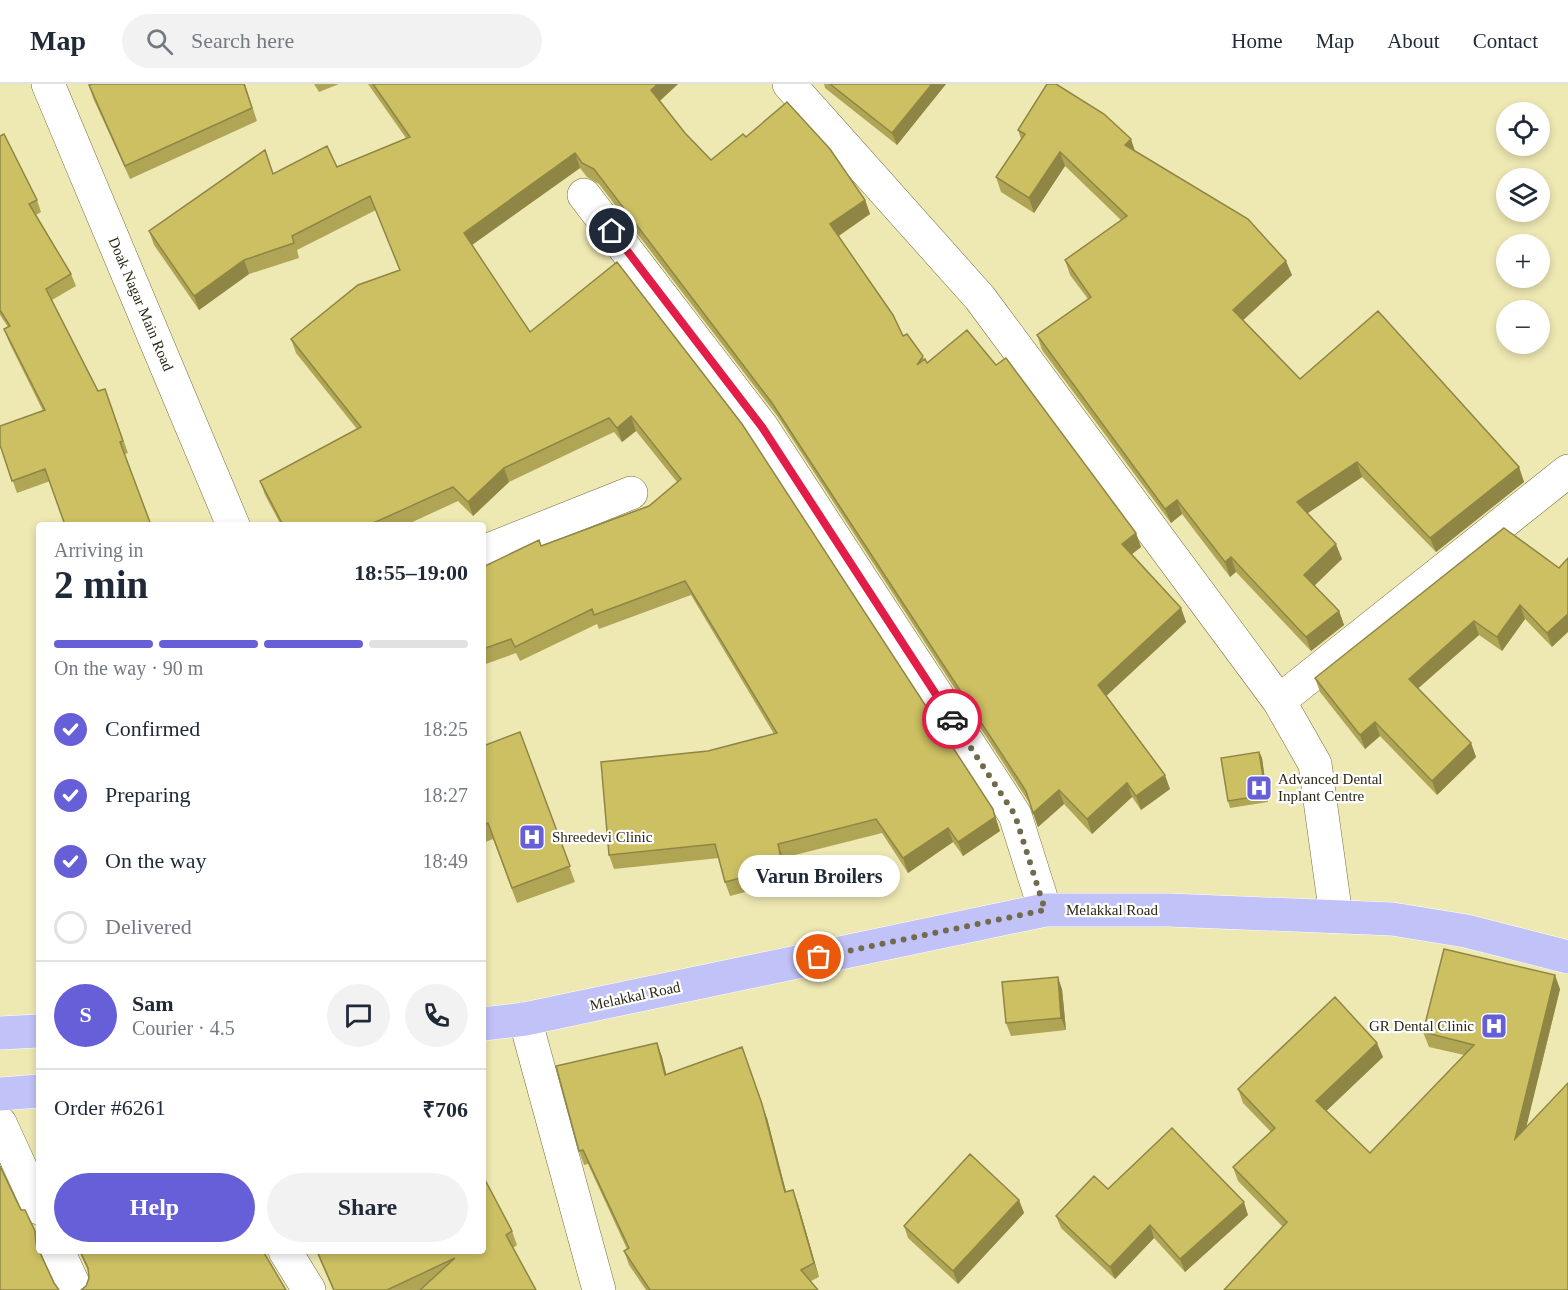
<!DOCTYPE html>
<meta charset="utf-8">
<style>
:root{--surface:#fff;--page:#f2f2f3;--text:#1f2937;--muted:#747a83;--line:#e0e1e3;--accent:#675fd8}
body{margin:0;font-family:Georgia,serif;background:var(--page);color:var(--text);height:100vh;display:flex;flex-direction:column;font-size:22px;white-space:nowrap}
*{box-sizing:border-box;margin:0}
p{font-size:20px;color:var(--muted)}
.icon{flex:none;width:33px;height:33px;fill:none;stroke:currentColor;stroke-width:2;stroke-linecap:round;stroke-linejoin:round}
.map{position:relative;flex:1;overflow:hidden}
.details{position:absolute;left:36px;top:438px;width:450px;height:732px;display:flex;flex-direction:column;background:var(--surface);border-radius:6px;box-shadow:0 3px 9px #0003}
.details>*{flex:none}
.fabs{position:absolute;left:1496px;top:18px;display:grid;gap:12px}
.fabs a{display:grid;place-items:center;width:54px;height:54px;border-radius:50%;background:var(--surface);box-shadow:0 3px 9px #0003;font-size:30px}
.pin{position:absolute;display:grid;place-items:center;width:51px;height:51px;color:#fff;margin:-26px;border:3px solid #fff;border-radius:50%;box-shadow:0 2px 6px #0007}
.courier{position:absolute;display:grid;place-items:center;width:60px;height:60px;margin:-30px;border:4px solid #e11d48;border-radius:50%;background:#fff;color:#222;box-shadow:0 2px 8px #0007}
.bubble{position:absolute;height:42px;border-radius:21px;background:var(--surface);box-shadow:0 3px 9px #0003;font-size:20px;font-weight:600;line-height:42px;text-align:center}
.summary em{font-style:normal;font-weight:600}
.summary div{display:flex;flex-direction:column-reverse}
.summary{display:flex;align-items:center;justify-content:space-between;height:102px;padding:0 18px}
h1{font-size:39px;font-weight:600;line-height:45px}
.bar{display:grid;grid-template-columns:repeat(4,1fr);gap:9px 6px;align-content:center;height:72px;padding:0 18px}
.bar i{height:8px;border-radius:4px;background:var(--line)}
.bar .selected{background:var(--accent)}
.bar p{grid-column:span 4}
.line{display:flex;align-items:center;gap:15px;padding:0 18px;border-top:2px solid var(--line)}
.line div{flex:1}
.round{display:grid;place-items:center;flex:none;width:63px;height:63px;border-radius:32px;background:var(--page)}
ol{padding:0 18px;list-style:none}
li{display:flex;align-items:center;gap:18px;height:66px}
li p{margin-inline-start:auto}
li .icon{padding:6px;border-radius:50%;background:var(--accent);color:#fff;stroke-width:4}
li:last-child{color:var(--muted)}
li i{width:33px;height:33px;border:3px solid var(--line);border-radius:50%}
.primary-button{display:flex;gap:12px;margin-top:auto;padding:12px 18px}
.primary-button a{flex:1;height:69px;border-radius:36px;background:var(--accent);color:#fff;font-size:24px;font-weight:600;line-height:69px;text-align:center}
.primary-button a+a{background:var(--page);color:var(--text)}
header{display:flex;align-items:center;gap:36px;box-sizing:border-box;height:84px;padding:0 30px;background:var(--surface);border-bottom:2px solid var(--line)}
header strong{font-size:28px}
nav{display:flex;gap:33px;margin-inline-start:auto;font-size:21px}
.search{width:420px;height:54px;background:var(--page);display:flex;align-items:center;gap:15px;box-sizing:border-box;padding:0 21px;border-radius:33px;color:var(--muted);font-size:22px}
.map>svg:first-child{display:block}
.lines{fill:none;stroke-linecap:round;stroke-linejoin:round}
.minor-casing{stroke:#736d3d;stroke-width:34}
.major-casing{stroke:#fff;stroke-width:34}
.minor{stroke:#fff;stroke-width:33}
.major{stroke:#c1c2f7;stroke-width:33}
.wall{fill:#afa555}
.shaded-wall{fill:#8f8645}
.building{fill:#ccc063;stroke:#8f8645;stroke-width:1.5}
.done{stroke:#6f6b4c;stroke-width:6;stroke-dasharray:0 10.8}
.route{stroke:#e11d48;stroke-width:8}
.labels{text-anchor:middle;stroke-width:4.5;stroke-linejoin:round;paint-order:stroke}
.street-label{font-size:15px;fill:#2b2814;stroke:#fff}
.poi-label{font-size:15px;fill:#2b2814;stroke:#fff;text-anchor:start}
</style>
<header>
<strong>Map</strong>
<div class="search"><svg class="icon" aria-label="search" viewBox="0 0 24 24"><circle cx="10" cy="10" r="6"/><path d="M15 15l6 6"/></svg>Search here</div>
<nav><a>Home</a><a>Map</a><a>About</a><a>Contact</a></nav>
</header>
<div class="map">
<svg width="1568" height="1206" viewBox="0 0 1568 1206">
<rect width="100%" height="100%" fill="#eee8b3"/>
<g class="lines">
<defs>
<path id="minor" d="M48,0l185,441
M789,0l191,214 299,403 36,63 21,152
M584,111l178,232 231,354 22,34 30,95
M483,468l148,-59
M1279,617l289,-230
M525,935l74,271
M0,1039l39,85
M58,1167l18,39
M285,1167l24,39"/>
<path id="major" d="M483,940l42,-5 520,-109h124l223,9 74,12 102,26
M0,949l39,-2
M0,1010l39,-3"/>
</defs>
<use href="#minor" class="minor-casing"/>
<use href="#major" class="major-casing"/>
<use href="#minor" class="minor"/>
<use href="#major" class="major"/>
</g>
<path class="wall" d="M245,0l12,37 -127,58 -37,-81 -4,-13z
M314,0h25l-20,8z
M368,0h310l-18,17 25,32 26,27 35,-23 119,63 5,14 -31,22 64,100 20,20 1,4 3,3 69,2 140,168 5,14 -9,7 49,54 5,14 -80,74 64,93 -29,21 -9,-13 -40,37 -28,-30 -26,23 -8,-23 -252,-387 -179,-233 -12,-7 -7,-9 -108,77 58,87 87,-70 383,569 -37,25 -10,-14 -45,31 -26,-40 -99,25 5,23 -58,15 -5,-14 -6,-24 -105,11 -5,-14 99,-104 66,-17 -83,-139 -92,34 -2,-5 -77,37 -4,-8 -33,12v-98l166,-61 28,-24 -41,-51 -14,11 -8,-10 -105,50 -36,34 -15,-15 -52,24h-125l-16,-30 -5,-14 97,-52 -61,-76 -5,-14 109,-69 -24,-60 -79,40 2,8 -50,16 -50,36 -45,-65 -5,-14 125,-57 63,-7 69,-29z
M824,0h122l-49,61 -72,-57z
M1018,46l117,22 157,123 -49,45 57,59 219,88 5,15 -88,70 -74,-75 -55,36 35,46 -28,26 25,26 5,14 -33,26 -75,-79 -6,5 -48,-63 -11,9 -129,-173 -5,-15 51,-36 -18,-24 -5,-15 56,-40 -56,-54 -31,47 -33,-21 -5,-15 25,-38z
M0,52l37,64 4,12 -5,3 35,59 5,12 -24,14 46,91 7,-2 23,64 -111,40 -17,-48 43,-34 -34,-69 -5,-13 4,-2 -8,-12z
M1559,484l-7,79 -27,-28 -23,32 -23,-16 -61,53 53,55 5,14 -39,38 -57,-59 -15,13 -45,-57 -5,-14z
M520,648l55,150 -58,21 -24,-64 -10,4v-97z
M1259,668l3,6 6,44 -38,6 -2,-7z
M1062,905l4,41 -55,6 -5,-13z
M1560,905l-34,138 42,163 -285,-63 -45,-46 -5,-14 38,-35 -28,-29 -5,-14 145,-32 -57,54 44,42 94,-98 -35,-8 -6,-15z
M657,959l5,14 4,17 101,44 19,74 12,12 21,73 -8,4 7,9h-172l-17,-25 -5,-14 3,-2 -39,-85 -4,1 -5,-14z
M483,1092l29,55 5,14 -4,3 23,42h-203l-17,-39h167z
M1108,1105l140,26 -63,57 -31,-34 -39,41 -54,-51 -5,-12z
M1019,1116l5,13 -66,71 -50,-46 -4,-12z
M79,1167h184l-177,35 3,-8v-5z"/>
<path class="shaded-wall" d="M658,0h20l-22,20 -5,-14z
M932,0h14l-49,61 -5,-12z
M1131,55l5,15 -11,-9z
M1060,68l5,14 -31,47 -5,-15z
M575,69l5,15 -111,79 -5,-14z
M865,116l5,14 -35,24 -5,-14z
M244,176l5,14 -50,36 -5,-14z
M1286,177l6,14 -54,50 -5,-15z
M631,332l5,15 -14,11 -5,-14z
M1357,378l5,15 -60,40 -5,-15z
M1519,383l5,15 -88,70 -6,-14z
M504,384l5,14 -36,34 -5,-14z
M1177,416l5,14 -11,9 -6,-14z
M1136,449l5,14 -14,11 -5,-14z
M1336,460l6,15 -32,31 -6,-15z
M1231,473l5,15 -6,5 -5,-15z
M1520,521l5,14 -23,32 -5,-14z
M1181,524l5,14 -83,77 -5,-14z
M1339,527l5,14 -33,26 -5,-14z
M1568,530v18l-16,15 -5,-14z
M1474,537l5,14 -65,57 -5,-13z
M1375,638l5,14 -15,13 -5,-14z
M1471,659l5,14 -39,38 -5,-14z
M1259,668l3,6 6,44 -2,-7z
M1165,691l5,14 -29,21 -5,-14z
M1127,699l5,14 -40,37 -5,-15z
M1059,706l5,14 -26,23 -5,-14z
M993,725l7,22 -37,25 -5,-14z
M948,744l5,14 -45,31 -5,-15z
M778,760l5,14 5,23 -5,-14z
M1555,891l5,14 -40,164 -5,-14z
M1058,893l4,12 4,41 -5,-12z
M657,959l5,14 8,32 -5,-14z
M1377,959l6,14 -62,59 -5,-15z
M742,963l25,71 23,89 -5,-15z
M793,1106l5,14 21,73 -5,-14z
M1019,1116l5,13 -66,71 -5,-13z
M1244,1118l4,13 -63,57 -5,-13z
M1150,1141l4,13 -39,41 -5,-12z
M35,1147l4,11v9h2v8l-5,-15z"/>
<path class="building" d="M93,0h151l8,24 -127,58 -36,-81z
M373,0h285l-7,6 34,43 26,27 32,-26 3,3 41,-35 43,47 35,51 -35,24 63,91 10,21 4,-2 16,22 -6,9 8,-6 2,4 40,-33 29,35 10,-7 130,175 -14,11 59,64 -83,77 67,90 -29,21 -9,-13 -40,36 -28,-29 -26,23 -7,-22 -254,-388 -178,-234 -12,-6 -7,-10 -111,80 66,99 87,-70 125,162 251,385 2,8 -37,25 -10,-14 -45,30 -27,-39 -98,25 5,23 -58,15 -10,-38 -106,11 -8,-93 107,-11 69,-18 -92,-152 -91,34 -2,-6 -77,38 -4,-8 -28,10v-82l56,-27 2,6 108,-40 32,-27 -50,-63 -14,12 -8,-10 -105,50 -36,34 -15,-15 -84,38h-86l-23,-44 101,-54 -70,-88 67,-54 42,-15 -30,-74 -78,40 2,7 -50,17 -50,36 -45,-65 116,-81 8,24 54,-28 10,21 73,-30z
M830,0h102l-40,49z
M1047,0h9l48,30 27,25 -6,6 123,74 38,42 -53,49 67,69 78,-68 141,156 -89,71 -73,-76 -60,40 39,42 -32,31 35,36 -33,26 -75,-80 -6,5 -48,-62 -12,9 -128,-174 54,-38 -26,-37 62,-44 -67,-64 -31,46 -33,-21 29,-43 -7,-4z
M4,50l33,66 -8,4 42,70 -25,15 52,102 7,-2 18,52 -3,1 31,83h-86l-20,-56 -33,12 -12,-36v-19l45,-16 -41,-81 6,-3 -10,-16v-174z
M1504,444l55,40 9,-10v56l-21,19 -27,-28 -23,32 -23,-16 -65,58 62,64 -39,38 -57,-59 -15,13 -45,-57z
M520,648l50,134 -58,22 -24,-65 -5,2v-79z
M1259,668l7,43 -38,6 -7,-43z
M1444,865l111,26 -40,164 53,-56v207h-344l63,-68 -54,-55 42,-39 -37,-39 97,-92 42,46 -61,58 54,52 104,-108 -51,-13z
M1058,893l3,41 -55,5 -4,-41z
M657,959l8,32 77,-28 20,57 23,88 8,-2 21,73 -13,7 17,20h-168l-26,-39 5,-3 -46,-98 -4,1 -23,-85z
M1172,1044l72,74 -64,57 -30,-34 -40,42 -54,-51 38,-40 14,13z
M970,1070l49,46 -66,71 -49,-45z
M0,1082l21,44h4l10,21 1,13 18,39 5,7h-59z
M483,1092l29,55 -6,4 30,55h-116l35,-32 -68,32h-53l-17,-39h166z
M80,1167h183l23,39h-205l5,-4 3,-8 -1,-10z"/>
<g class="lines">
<path class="done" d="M819,873l226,-47 -30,-95 -63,-96"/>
<path class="route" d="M612,147l150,196 190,292"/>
</g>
<defs>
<symbol id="hospital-square" viewBox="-11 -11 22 22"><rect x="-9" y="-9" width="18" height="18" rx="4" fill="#675fd8" stroke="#fff"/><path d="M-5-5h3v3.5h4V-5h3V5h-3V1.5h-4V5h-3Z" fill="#fff"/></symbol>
</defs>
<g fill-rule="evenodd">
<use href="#hospital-square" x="1244" y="689" width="30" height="30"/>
<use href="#hospital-square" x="517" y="738" width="30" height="30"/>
<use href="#hospital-square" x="1479" y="927" width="30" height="30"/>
</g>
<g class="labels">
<g class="street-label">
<text transform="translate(141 220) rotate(67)" y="5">Doak Nagar Main Road</text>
<text x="1112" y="831">Melakkal Road</text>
<text transform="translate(635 912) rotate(-12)" y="5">Melakkal Road</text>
</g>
<g class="poi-label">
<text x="1278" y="700">Advanced Dental<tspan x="1278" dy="17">Inplant Centre</tspan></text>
<text x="552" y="758">Shreedevi Clinic</text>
<text x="1474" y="947" text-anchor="end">GR Dental Clinic</text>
</g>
</g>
</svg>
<div class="fabs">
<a><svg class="icon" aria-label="locate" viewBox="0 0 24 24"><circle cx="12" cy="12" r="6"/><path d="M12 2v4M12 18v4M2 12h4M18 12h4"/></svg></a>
<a><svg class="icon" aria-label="layers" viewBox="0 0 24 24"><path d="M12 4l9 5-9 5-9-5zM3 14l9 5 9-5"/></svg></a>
<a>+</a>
<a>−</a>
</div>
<div class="pin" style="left:819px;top:873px;background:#ea580c"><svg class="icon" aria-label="bag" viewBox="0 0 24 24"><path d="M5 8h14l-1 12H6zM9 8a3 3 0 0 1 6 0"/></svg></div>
<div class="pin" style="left:612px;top:147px;background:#1f2937"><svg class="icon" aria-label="home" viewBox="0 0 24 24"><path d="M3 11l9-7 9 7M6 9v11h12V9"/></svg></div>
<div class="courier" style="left:952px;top:635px"><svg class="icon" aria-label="car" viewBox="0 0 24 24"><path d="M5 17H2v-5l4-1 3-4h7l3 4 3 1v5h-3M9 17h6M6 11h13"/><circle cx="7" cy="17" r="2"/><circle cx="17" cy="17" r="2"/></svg></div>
<div class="bubble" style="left:738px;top:771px;width:162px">Varun Broilers</div>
<section class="details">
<div class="summary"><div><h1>2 min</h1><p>Arriving in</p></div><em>18:55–19:00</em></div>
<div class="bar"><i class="selected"></i><i class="selected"></i><i class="selected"></i><i></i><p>On the way · 90 m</p></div>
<ol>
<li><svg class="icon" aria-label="check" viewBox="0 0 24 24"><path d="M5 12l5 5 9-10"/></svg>Confirmed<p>18:25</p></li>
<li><svg class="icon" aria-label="check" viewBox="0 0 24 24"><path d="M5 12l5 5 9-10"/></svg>Preparing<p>18:27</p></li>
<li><svg class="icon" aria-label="check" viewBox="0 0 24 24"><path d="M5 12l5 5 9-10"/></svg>On the way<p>18:49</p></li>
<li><i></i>Delivered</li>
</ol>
<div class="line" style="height:108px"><b class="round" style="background:var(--accent);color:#fff">S</b><div><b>Sam</b><p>Courier · 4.5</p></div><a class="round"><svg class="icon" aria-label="chat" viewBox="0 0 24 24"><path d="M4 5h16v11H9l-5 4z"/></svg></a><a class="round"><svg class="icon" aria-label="phone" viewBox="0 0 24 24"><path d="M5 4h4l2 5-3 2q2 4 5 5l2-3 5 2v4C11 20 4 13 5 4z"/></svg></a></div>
<div class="line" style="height:78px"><div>Order #6261</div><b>₹706</b></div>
<div class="primary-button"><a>Help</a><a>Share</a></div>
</section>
</div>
